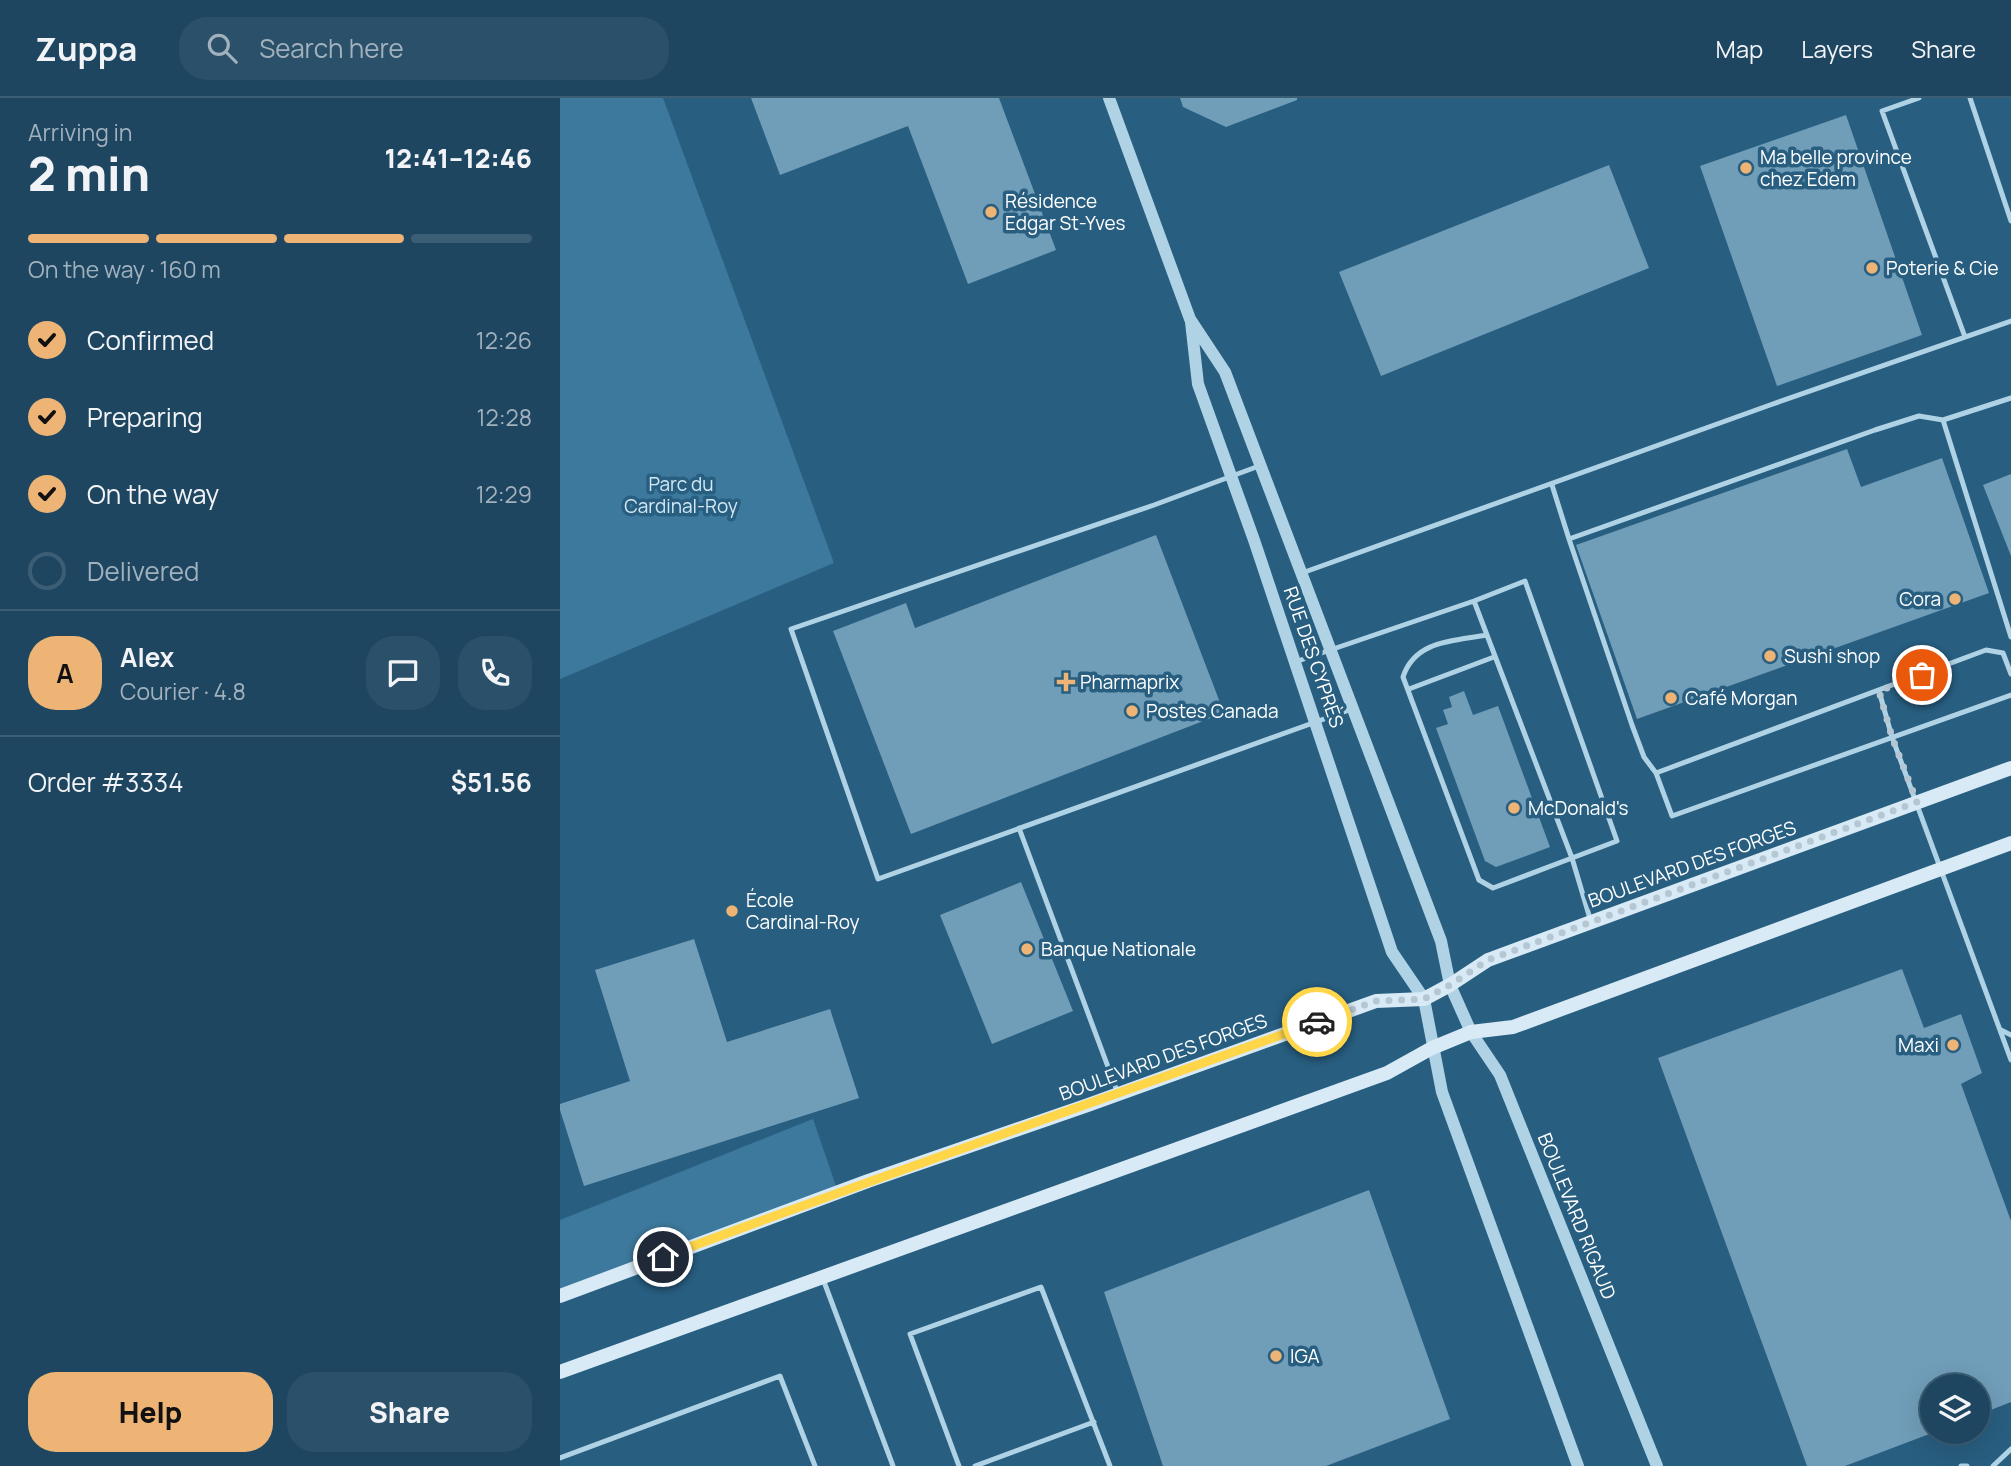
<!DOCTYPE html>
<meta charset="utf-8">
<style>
:root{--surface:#1e4660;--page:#2b5069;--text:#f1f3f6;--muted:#a1b1bd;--line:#3c5e75;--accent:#edb475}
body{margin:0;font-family:Manrope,sans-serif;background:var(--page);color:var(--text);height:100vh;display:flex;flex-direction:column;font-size:26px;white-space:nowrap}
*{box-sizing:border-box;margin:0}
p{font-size:23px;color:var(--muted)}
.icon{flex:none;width:38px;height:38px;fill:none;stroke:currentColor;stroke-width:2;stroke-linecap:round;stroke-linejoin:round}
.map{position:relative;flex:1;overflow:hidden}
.panel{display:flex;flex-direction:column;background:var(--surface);width:560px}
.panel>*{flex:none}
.fabs{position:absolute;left:1360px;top:1276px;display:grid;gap:14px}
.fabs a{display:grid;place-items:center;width:70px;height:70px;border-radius:50%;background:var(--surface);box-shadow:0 7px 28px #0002,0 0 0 2px var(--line);font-size:35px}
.pin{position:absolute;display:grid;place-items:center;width:60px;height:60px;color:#fff;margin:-30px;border:4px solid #fff;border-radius:50%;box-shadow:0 2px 7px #0007}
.courier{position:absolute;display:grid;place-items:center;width:70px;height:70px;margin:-35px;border:5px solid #ffd54a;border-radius:50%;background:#fff;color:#222;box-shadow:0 2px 9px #0007}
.overview em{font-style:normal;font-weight:800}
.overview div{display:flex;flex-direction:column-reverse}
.overview{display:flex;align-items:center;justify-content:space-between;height:119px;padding:0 28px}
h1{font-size:46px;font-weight:800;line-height:52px}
.bar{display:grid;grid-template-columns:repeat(4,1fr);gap:10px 7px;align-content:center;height:84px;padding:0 28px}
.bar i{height:9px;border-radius:5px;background:var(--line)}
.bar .selected{background:var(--accent)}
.bar p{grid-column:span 4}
.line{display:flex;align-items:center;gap:18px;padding:0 28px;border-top:2px solid var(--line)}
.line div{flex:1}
.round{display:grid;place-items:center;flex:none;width:74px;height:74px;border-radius:28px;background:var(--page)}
ol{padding:0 28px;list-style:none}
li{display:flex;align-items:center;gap:21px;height:77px}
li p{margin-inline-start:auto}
li .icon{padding:7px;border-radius:50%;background:var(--accent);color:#111;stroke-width:4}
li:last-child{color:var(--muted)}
li i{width:38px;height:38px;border:4px solid var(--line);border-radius:50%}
.primary-button{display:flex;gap:14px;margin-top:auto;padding:14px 28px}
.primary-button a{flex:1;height:80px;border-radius:28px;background:var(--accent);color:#111;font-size:28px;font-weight:800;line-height:80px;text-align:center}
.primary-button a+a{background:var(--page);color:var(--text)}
header{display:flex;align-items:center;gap:42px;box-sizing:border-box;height:98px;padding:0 35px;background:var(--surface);border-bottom:2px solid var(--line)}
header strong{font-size:33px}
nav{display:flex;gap:38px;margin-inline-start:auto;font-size:24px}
.search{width:490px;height:63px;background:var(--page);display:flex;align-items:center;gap:18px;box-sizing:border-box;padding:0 24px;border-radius:28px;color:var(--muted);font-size:26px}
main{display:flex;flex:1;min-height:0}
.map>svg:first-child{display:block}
.green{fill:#3d799d}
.building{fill:#709db8}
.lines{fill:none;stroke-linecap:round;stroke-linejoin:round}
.service{stroke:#afd2e5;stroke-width:5}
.tertiary{stroke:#afd2e5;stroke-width:12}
.secondary{stroke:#d8eaf5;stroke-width:14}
.done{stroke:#b4c7d3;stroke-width:7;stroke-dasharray:0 12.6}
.route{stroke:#ffd54a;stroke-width:9}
.poi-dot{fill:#edb475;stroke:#285e80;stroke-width:2.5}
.labels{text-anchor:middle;stroke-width:7;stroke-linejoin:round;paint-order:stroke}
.poi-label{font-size:19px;fill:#fff;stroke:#285e80;text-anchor:start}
.park-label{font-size:19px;fill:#d2e8f5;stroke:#285e80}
.street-label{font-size:19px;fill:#fff;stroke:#285e80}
</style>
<header>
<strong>Zuppa</strong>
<div class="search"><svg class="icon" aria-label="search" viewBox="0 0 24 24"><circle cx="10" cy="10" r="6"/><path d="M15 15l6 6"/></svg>Search here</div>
<nav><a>Map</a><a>Layers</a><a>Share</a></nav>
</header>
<main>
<section class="panel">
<div class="overview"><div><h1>2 min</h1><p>Arriving in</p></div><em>12:41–12:46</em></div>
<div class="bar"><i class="selected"></i><i class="selected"></i><i class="selected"></i><i></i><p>On the way · 160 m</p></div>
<ol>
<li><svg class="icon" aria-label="check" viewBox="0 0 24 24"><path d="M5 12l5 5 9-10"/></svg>Confirmed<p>12:26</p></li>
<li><svg class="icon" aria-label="check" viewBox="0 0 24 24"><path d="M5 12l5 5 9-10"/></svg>Preparing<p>12:28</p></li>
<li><svg class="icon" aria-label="check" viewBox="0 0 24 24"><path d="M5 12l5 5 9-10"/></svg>On the way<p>12:29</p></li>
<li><i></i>Delivered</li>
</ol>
<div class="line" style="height:126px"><b class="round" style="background:var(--accent);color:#111">A</b><div><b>Alex</b><p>Courier · 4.8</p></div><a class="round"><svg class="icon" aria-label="chat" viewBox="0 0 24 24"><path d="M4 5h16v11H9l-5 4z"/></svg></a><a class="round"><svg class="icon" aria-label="phone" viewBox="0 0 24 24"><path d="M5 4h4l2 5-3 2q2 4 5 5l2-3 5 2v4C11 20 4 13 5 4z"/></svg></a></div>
<div class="line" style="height:91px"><div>Order #3334</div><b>$51.56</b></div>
<div class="primary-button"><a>Help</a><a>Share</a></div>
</section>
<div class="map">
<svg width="1451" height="1368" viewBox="0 0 1451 1368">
<rect width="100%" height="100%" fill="#285e80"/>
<path class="green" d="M0,0h103l171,465 -274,116z
M253,1021l25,73 -278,100v-72z"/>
<path class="building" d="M191,0h248l57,152 -88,34 -60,-158 -128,49z
M620,0h117v2l-71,27 -43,-20z
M1286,17l76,220 -145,51 -77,-220z
M1049,67l40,103 -268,108 -42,-104z
M1287,351l14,38 81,-29 47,135 -352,126 -61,-174z
M1451,376v82l-28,-71z
M596,437l68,178 -313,121 -78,-203 73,-28 9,25z
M904,593l9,24 25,-9 52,141 -54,20 -11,-6 -49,-133 12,-4 -5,-14 9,-3 -3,-10z
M461,784l52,129 -81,33 -52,-129z
M134,841l33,103 103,-33 29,89 -275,88 -24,-76v-6l70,-23 -35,-111z
M1342,871l22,59 37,-14 21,59 -21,11 50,137v181l-33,13v-29h-46v47l-87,33h-38l-149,-408z
M809,1092l81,229 -124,47h-163l-59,-174z"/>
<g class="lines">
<path class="service" d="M1359,0l-37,13 83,226
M1410,0l41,123
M1383,322l68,217
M699,368l-105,39 -363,124 87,250 474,-170
M992,387l17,54
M742,475l468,-168 241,-84
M927,537c-33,6 -72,5 -84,42l76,203 14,8 79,-30 19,64
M735,564l179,-61 51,-20 92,260 -45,17 -98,-257
M1451,576l-8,-21 -17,-3 -330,123 16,43 339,-121
M849,591l85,-32
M1319,593l13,46 119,323
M1096,675l-12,-16 -12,-32 -63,-186 306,-109 44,-14 24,4 68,-22
M459,730l98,263
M1441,932l10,5
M263,1181l70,187
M0,1360l220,-82 35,90
M399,1368l-49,-132 131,-47 69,179
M415,1368l119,-44
M1401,1368h6
M1433,1368l18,-17"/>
<path class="tertiary" d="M549,0l81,221 35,53 216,569 9,44 21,47 29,43 157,391
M631,224l7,62 56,156 138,412 32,47 18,93 136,374"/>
<path class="secondary" d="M0,1198l308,-115 220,-76 288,-104 48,-2 26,-14 38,-25 523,-192
M0,1274l827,-299 45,-25 39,-16 42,-5 498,-184"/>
</g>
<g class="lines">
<path class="done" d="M757,924l59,-21 48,-2 26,-14 38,-25 429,-158 -25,-65 -13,-46 43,-16"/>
<path class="route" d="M103,1159c217,-81 436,-156 654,-235"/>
</g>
<g class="poi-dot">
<circle cx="1186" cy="70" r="7"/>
<circle cx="431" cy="114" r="7"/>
<circle cx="1312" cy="170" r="7"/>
<circle cx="1395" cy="501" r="7"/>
<circle cx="1210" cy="558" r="7"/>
<path d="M502.5 573.5h7v7h7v7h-7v7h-7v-7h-7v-7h7z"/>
<circle cx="1111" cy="600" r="7"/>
<circle cx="572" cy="613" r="7"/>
<circle cx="954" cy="710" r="7"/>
<circle cx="172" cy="813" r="7"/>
<circle cx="467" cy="851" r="7"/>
<circle cx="1393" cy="947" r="7"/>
<circle cx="716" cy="1258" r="7"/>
</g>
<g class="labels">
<g class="poi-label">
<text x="1200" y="66">Ma belle province<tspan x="1200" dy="22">chez Edem</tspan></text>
<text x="445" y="110">Résidence<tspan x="445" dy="22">Edgar St-Yves</tspan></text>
<text x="1326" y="177">Poterie &amp; Cie</text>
<text x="1381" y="508" text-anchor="end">Cora</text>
<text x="1224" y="565">Sushi shop</text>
<text x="520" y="591">Pharmaprix</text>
<text x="1125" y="607">Café Morgan</text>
<text x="586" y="620">Postes Canada</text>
<text x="968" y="717">McDonald's</text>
<text x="186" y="809">École<tspan x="186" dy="22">Cardinal-Roy</tspan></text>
<text x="481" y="858">Banque Nationale</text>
<text x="1379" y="954" text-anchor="end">Maxi</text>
<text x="730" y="1265">IGA</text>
</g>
<g class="park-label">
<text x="121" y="393">Parc du<tspan x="121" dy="22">Cardinal-Roy</tspan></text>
</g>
<g class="street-label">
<text transform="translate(754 559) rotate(71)" y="7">RUE DES CYPRÈS</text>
<text transform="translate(1132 766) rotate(-20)" y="7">BOULEVARD DES FORGES</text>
<text transform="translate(603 959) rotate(-20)" y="7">BOULEVARD DES FORGES</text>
<text transform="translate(1017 1118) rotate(68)" y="7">BOULEVARD RIGAUD</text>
</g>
</g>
</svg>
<div class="fabs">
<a><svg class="icon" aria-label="layers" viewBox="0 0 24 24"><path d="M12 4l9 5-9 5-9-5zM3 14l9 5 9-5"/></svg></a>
</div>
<div class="pin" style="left:1362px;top:577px;background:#ea580c"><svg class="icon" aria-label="bag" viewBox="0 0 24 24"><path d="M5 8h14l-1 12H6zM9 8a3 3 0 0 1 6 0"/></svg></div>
<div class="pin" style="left:103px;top:1159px;background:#1f2937"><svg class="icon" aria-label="home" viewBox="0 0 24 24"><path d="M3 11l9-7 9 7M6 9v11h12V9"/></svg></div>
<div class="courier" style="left:757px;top:924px"><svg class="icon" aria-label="car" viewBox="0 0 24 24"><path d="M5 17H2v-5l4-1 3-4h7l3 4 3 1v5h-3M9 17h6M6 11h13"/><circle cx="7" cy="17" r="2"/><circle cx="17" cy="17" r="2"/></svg></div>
</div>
</main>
